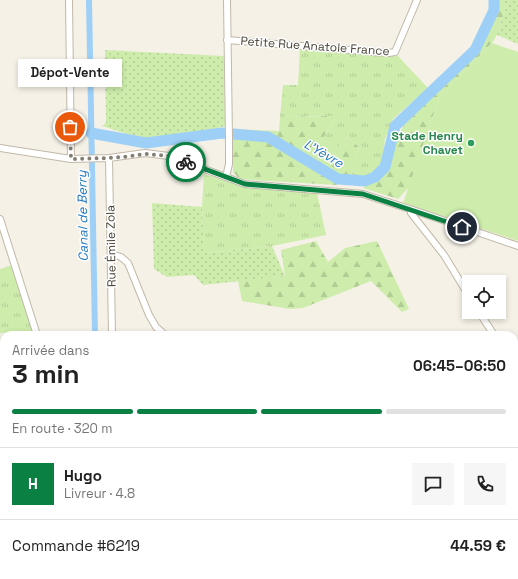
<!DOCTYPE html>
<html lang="fr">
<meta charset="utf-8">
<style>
:root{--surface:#fff;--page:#f6f6f6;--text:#222;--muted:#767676;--line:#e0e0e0;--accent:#0b8043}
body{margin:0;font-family:"Space Grotesk",sans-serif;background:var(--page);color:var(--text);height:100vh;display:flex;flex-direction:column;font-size:15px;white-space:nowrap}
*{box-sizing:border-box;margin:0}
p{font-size:13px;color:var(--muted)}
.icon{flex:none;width:22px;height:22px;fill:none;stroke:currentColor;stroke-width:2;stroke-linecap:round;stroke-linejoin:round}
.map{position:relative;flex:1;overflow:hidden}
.panel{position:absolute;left:0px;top:331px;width:518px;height:248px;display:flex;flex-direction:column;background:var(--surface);border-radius:12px 12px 0 0;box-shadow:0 2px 6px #0003}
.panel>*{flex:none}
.tools{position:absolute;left:462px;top:275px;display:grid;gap:8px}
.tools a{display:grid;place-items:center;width:44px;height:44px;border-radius:0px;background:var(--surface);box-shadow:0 2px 6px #0003;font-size:20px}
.pin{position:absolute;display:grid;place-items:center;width:34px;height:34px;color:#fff;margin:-17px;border:2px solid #fff;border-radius:50%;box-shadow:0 1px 4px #0007}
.courier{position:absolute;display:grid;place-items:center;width:40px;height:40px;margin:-20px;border:3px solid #0b8043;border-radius:50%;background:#fff;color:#222;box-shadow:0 1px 5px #0007}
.bubble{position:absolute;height:28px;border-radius:0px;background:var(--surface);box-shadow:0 2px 6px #0003;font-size:13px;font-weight:700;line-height:28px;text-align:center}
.summary em{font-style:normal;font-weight:700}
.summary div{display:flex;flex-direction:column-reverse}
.summary{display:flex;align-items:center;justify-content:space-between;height:68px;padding:0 12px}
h1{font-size:26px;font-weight:700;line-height:30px}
.bar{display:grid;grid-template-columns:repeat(4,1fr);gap:6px 4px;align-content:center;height:48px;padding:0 12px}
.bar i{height:5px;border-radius:3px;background:var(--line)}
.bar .on{background:var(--accent)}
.bar p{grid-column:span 4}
.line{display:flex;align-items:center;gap:10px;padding:0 12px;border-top:1px solid var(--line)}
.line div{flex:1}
.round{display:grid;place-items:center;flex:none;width:42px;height:42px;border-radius:0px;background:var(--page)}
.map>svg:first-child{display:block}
.grass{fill:url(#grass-tufts)}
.forest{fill:url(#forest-firs)}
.park{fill:url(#park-dots)}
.pitch{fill:#ceedac}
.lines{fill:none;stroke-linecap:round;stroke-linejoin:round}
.canal{stroke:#9ed0f7;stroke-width:6}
.river{stroke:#9ed0f7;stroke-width:11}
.street-casing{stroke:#c1b9a8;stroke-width:8}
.highway-casing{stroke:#eca92a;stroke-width:13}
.street{stroke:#fff;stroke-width:6}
.highway{stroke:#ffd068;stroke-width:11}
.done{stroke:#857f73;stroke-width:4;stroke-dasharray:0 7.2}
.route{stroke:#0b8043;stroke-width:5}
.leisure-dot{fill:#2e9e5b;stroke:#fff;stroke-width:1.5}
.labels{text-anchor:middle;stroke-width:3;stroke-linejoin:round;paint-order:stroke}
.street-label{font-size:12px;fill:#494235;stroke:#fff}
.leisure-label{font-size:12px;font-weight:bold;fill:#27864d;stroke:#fff;text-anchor:end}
.water-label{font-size:13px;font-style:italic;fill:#247abf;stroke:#fff}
</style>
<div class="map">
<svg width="518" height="579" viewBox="0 0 518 579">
<defs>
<pattern id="grass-tufts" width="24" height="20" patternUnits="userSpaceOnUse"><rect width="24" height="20" fill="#ceedac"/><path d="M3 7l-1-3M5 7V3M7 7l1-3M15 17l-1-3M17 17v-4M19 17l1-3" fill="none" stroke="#b2cc95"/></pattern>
<pattern id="forest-firs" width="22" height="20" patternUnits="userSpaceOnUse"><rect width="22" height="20" fill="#ceedac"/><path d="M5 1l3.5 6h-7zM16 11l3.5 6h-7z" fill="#b2cc95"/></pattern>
<pattern id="park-dots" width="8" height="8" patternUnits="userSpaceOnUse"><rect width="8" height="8" fill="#ceedac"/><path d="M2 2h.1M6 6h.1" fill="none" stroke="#b2cc95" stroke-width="1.8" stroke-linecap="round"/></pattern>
</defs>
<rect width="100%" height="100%" fill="#f5f1e7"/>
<path class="grass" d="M300,48l97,7 31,33 -35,31 -8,20 -3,26 -5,5 -11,6 -15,-1 8,-28 -12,-10 -18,19 -12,-9 20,-31 -57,1 3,-32h15z
M204,174l40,13 73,6 9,42 -54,11 -68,7 -2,-46z
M12,265l21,66 -33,2v-64z
M514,370l3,4 1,-1v206h-169v-4h165z"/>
<path class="forest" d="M498,2l9,2 -10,31 -5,8 -53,55 -30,89 -11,12 -35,-11 23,-19 9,-27 11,-21 72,-71 16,-30z
M337,116l-20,31 12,9 18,-19 12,10 -8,28 -15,10 -96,-6 -7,-7v-43l46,2 1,-14z
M316,241l12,21 17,-14 32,-7 32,68 -7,3 -31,-31 -68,27 -13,1 -48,-8 -4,-20 47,-5 -4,-26z"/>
<path class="park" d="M498,0h20v44l-21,-9 10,-31 -9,-2z
M105,50l119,6 1,68 1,2 -66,15 -33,-7 -25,-8 4,-3z
M152,203l50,4 2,46 68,-7 13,30 -82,9 -9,-10 -27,2 -13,-8z"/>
<path class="pitch" d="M492,43l26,9v189l-115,-38 36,-105z"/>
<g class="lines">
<path class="canal" d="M89,0l6,335
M99,575v4"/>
<path class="river" d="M91,133l55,10 76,-10 46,4 70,42 27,2 10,-4 10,-10 10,-41 80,-76 19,-40v-10"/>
<defs>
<path id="street" d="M69,0l2,159
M227,40l162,13 6,-1 22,-52
M0,148l71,11 38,-1 36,-5 24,3 76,28 118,10 56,18 99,34
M109,158l3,177
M226,177l3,-13v-24l-2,-140
M413,210l-2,3 33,42 25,41
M0,219l37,116
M111,254l10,3 7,6 21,52 7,12 9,8
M479,312l15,23
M514,364l4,5
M0,423l4,-1
M514,556l4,-2
M76,575v4
M119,575v4
M309,575l14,4
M277,579v-4
M464,579l9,-4"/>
<path id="highway" d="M504,579l10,-4"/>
</defs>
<use href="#street" class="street-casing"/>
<use href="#highway" class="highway-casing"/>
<use href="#street" class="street"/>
<use href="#highway" class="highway"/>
</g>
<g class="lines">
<path class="done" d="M70,127l1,32 38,-1 14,-1 23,-3 23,2 17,6"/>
<path class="route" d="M186,162l59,22 118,10 99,33"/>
</g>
<circle class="leisure-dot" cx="471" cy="143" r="4"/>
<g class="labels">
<g class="street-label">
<text transform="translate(315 46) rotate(4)" y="4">Petite Rue Anatole France</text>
<text transform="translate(111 246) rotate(-91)" y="4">Rue Émile Zola</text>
</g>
<g class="leisure-label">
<text x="463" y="140">Stade Henry<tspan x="463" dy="14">Chavet</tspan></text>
</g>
<g class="water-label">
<text transform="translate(324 153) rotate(30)" y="5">L'Yèvre</text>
<text transform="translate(82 216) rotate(-91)" y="5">Canal de Berry</text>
</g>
</g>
</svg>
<div class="tools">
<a><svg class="icon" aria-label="locate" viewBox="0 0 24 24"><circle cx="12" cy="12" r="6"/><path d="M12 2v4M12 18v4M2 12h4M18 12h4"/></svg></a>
</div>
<div class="pin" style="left:70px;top:127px;background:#ea580c"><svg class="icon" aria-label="bag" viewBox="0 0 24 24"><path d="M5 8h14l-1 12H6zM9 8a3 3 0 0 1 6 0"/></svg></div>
<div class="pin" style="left:462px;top:227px;background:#1f2937"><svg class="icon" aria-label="home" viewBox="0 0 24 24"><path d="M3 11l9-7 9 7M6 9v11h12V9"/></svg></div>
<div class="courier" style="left:186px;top:162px"><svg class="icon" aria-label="bike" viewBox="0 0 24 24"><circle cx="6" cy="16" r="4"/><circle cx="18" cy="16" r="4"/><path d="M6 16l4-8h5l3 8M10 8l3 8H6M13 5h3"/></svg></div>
<div class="bubble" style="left:18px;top:59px;width:104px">Dépot-Vente</div>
<section class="panel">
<div class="summary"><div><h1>3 min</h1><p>Arrivée dans</p></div><em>06:45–06:50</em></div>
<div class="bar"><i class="on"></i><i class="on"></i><i class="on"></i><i></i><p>En route · 320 m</p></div>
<div class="line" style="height:72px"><b class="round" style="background:var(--accent);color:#fff">H</b><div><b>Hugo</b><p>Livreur · 4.8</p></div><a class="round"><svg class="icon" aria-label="chat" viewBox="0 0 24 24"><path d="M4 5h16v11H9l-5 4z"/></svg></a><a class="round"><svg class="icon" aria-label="phone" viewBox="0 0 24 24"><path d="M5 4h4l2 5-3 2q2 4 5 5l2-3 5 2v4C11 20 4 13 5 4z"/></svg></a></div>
<div class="line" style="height:52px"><div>Commande #6219</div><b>44.59 €</b></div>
</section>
</div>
